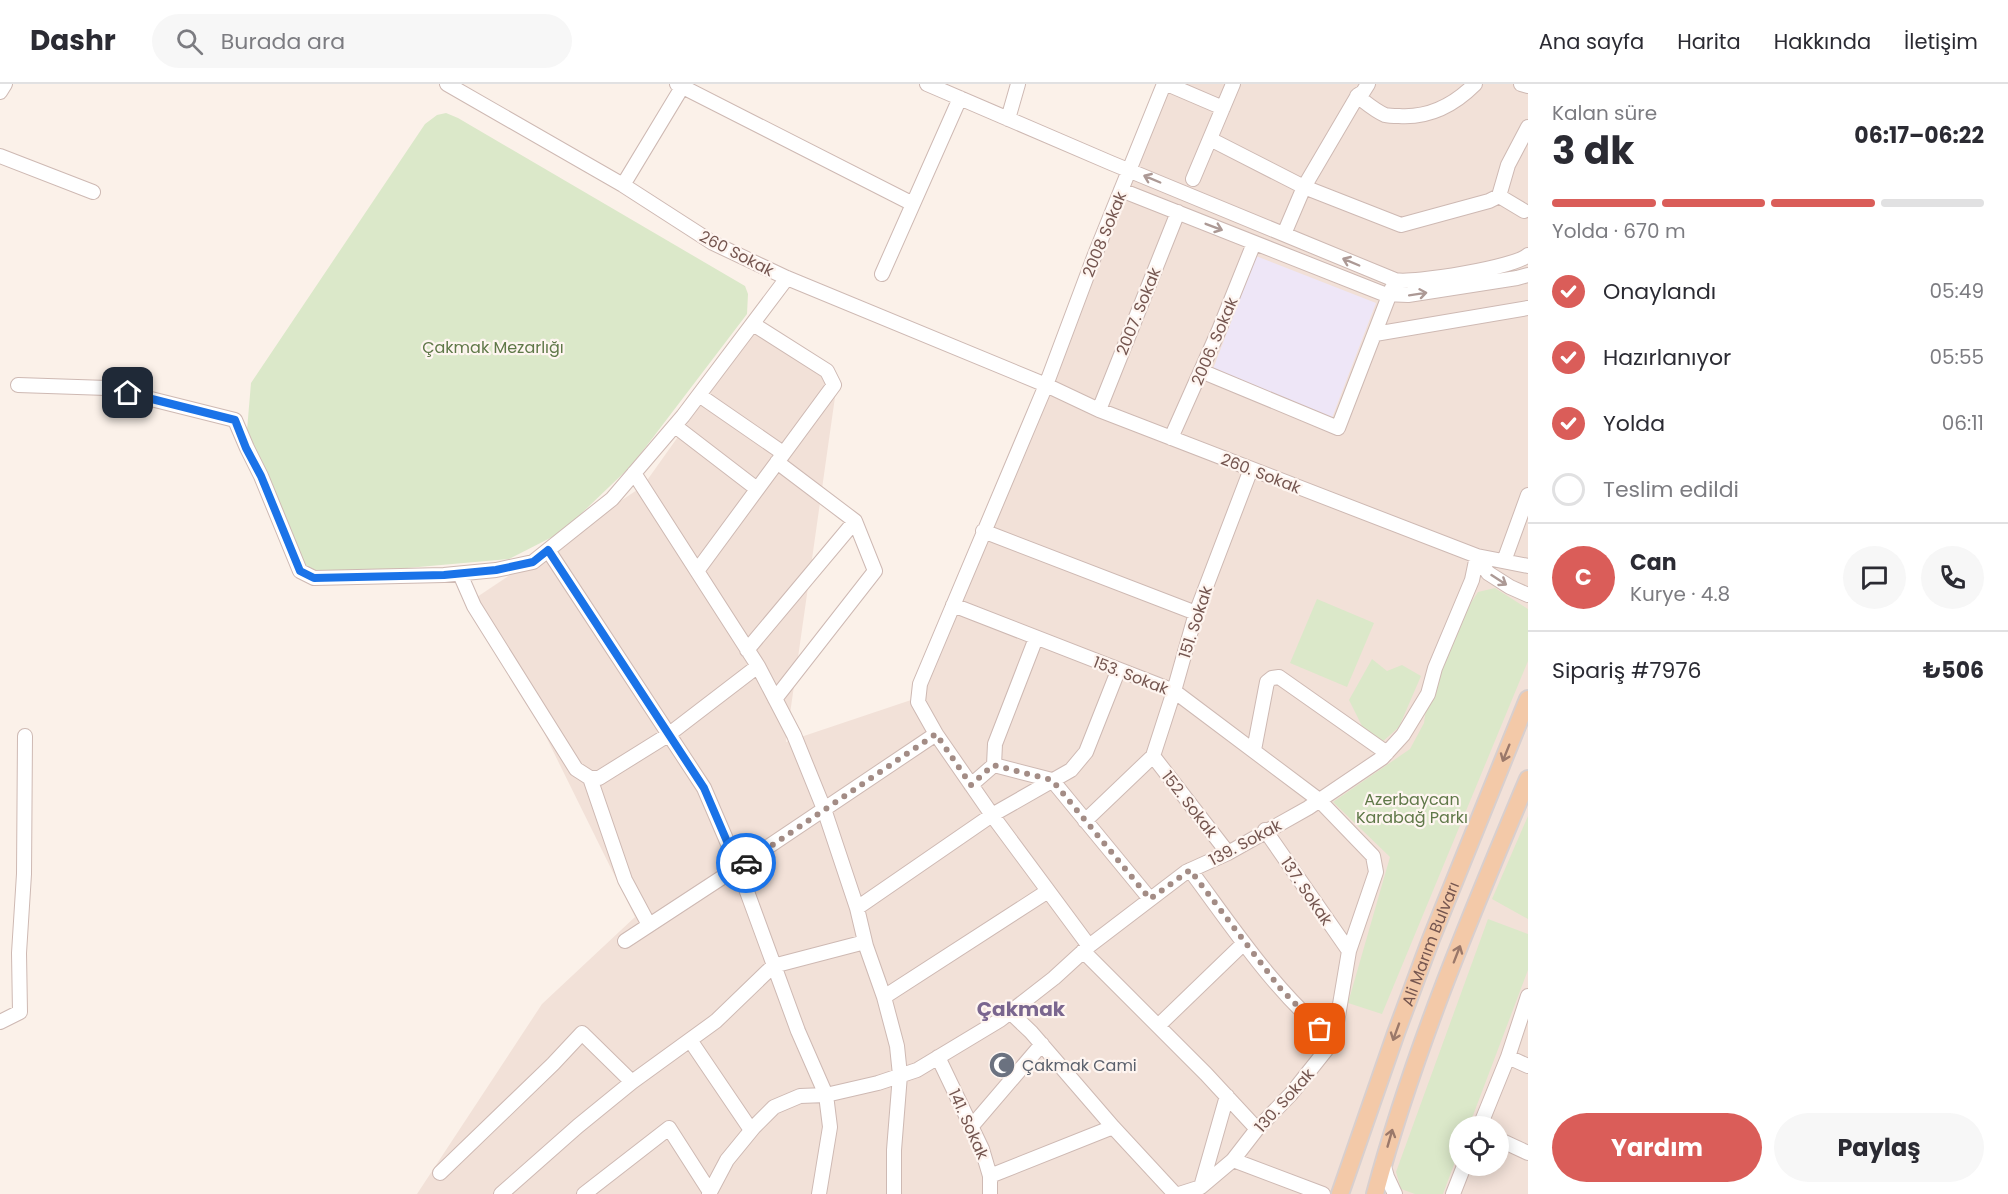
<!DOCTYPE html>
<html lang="tr">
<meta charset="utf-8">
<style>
:root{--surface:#fff;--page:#f7f7f7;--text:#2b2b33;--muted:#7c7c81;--line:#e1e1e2;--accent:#da5d59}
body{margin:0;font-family:Poppins,sans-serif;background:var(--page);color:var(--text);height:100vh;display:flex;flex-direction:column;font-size:22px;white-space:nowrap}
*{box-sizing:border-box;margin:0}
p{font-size:20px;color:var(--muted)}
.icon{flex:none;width:33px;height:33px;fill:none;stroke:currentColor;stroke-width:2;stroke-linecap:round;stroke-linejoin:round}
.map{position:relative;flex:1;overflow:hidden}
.panel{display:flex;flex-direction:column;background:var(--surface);width:480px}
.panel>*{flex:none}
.controls{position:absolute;left:1449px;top:1032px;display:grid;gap:12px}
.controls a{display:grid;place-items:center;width:60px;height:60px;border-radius:50%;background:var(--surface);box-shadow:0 3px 15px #0003;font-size:30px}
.pin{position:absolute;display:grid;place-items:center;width:51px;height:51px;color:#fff;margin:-26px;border-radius:12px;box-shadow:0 3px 9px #0006}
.courier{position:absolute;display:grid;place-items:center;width:60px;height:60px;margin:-30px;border:4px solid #1a73e8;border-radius:50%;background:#fff;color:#222;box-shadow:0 2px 8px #0007}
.summary em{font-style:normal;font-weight:700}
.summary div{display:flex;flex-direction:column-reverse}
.summary{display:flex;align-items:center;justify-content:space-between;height:102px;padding:0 24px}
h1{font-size:39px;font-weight:700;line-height:45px}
.bar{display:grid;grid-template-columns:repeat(4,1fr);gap:9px 6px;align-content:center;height:72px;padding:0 24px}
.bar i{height:8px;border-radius:4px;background:var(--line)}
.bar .active{background:var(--accent)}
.bar p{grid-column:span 4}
.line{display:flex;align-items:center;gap:15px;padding:0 24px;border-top:2px solid var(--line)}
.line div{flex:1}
.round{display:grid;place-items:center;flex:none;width:63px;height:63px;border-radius:32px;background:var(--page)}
ol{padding:0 24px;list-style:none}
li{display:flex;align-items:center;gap:18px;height:66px}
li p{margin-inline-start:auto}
li .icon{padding:6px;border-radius:50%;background:var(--accent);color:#fff;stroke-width:4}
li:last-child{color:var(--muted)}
li i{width:33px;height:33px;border:3px solid var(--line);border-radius:50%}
.cta{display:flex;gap:12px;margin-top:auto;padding:12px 24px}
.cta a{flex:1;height:69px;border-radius:36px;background:var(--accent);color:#fff;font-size:24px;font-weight:700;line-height:69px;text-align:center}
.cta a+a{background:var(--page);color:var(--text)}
header{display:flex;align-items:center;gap:36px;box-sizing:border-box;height:84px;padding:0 30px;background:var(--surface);border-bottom:2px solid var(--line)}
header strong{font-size:28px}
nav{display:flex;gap:33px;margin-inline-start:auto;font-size:21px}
.search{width:420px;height:54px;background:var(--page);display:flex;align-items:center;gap:15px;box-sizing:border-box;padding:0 21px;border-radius:33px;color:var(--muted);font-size:22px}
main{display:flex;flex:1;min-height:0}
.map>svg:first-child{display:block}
.residential{fill:#f2e1d8;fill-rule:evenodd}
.education{fill:#eee6f7}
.green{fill:#dbe8c9}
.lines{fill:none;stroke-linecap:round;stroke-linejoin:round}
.minor-casing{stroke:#ceb9b3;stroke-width:16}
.major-casing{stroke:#d8cfce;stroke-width:20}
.minor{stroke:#fff;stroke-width:14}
.major{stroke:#f3c9a8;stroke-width:16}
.oneway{stroke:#ac9995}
.oneway2{stroke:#9a786a}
.done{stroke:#a38c85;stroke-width:6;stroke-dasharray:0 10.8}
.route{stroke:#1a73e8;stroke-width:8}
.labels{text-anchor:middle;stroke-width:4.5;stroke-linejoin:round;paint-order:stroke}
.street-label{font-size:16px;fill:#74554f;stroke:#fef5f0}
.park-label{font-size:16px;fill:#5f7848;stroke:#fef5f0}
.worship-label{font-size:16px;fill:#5b616d;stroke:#fef5f0;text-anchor:start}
.quarter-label{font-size:20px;font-weight:bold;fill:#7a668f;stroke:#fef5f0}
</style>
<header>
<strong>Dashr</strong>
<div class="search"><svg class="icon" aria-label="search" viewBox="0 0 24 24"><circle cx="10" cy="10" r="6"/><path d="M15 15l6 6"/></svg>Burada ara</div>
<nav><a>Ana sayfa</a><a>Harita</a><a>Hakkında</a><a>İletişim</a></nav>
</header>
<main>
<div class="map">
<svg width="1528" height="1110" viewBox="0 0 1528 1110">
<rect width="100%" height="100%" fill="#fbf1e9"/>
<path class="residential" d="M1157,0h371v1110h-1111l125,-190 93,-87 -158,-320 166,-111 118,-166 77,56 -52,366 128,-43zM1460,1042h38v40h-38z"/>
<path class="education" d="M1256,172l120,47 -44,115 -119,-49z"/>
<path class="green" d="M446,29l12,5 287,168 3,8 -1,20 -115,151 -70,67 -53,27 -181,16 -24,-9 -57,-136 4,-47 174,-259 12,-9z
M1495,504l33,21v52l-146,353 -34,-11 42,-146 -57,-55 77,-53 14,-26 4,-29 35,-79 15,-23z
M1317,515l57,24 -27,64 -57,-24z
M1372,575l15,12 15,-6 19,11 -22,51 -19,17 -14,-10 -17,-34z
M1528,732v103l-36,-20z
M1488,835l40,15v36l-59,156h-9l-1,25 -16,43h-28l-14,-5 -5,-17z"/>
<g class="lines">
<defs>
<path id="minor" d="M447,0l176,101 90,58 74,35 259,107 53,25 378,146 51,10
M677,0l236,120
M927,0l184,79 284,117c18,4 121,-13 133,-25
M1167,0l56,24
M1521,0l7,2
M0,8l5,-8
M1357,12c8,6 18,15 28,19 4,1 10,1 14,1 30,2 55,-11 76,-32
M1008,35l10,-35
M1210,55l94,48 97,38 88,-24 10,-5 9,-31 20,-38
M0,72l93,36
M1193,95l40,-95
M623,101l61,-101
M1121,106l263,104 24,1 109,-17 11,-3
M1499,112l25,15
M1284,150l20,-47 54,-92 5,-3 5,-8
M882,190l78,-176
M1375,250l153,-26
M1201,287l137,57 54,-140
M18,301l89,3 128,32 12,28 14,28 39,95 14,7 130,-3 52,-5 37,-8 79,-63 71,-83 104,-138
M699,311l84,58
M1099,326l79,-198
M675,342l82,63
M1171,354l48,-108 35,-87
M634,389l124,193 36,69 30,74 33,99 9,38 18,51 13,49 3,29 -6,75v44
M983,447l213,82
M548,466l156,238 34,79 60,164 28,64 4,32 -11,67
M1477,472l11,17 22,14 18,8
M1504,477l24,-66
M697,487l137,-186 -7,-14 -74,-47
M460,490l14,32 102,163 14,9h9l69,-43 90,-69
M953,521l221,86 145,109 54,56 3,16 -27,79 -15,89 -43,54 -34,35 -24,31 -32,27 -22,7
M747,566l108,-129
M775,615l100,-128 -20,-50 -78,-59
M1254,666l13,-68 5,-4 7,-1 108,76
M1153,672l75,97
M994,681l58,15
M590,694l35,102 24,45
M1052,696l98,119
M971,701l23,-20 1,-21 41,-106
M1085,737l68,-65 21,-65 22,-78 55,-144
M1265,746l84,121
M1190,786c44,59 86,124 144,170
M857,824l135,-93 79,-45 15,-18 32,-81
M625,857l113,-74 198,-133
M1089,862l-97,-131 -56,-81 -18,-32 2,-18 126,-299 48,-128 70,-173
M1083,867l123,123 51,55
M884,913l164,-106
M1010,928l21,20 82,95 62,67
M0,938l20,-10 -1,-59 5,-79 1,-138
M1158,942l86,-83
M690,956l61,90
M938,973l44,92 8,27v18
M1508,973l20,9
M1480,1042l28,-69 20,-61
M971,1043l71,-83
M1498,1055l30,14
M1233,1076l90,34
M1383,1079l4,14 8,17
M440,1089l113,-109 29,-31 50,49
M990,1092l123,-49
M1201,1103l26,-91
M501,1110l77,-68 54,-44 84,-61 57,-55 92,-24
M584,1110l85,-66 41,64
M709,1110l18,-34 27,-33 20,-20 26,-11 26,-1 52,-12 39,-13 83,-50 54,-42 35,-32 97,-74 42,-19 80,-45 74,-50 21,-23 25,-41 7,-26 37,-88 5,-24
M1453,1110l11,-28"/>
<g id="major">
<path id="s1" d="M1340,1110l56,-161 35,-94 97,-240"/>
<path d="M1375,1110c38,-142 96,-279 153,-415"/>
</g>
</defs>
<use href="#minor" class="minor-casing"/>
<use href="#major" class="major-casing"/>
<use href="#minor" class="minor"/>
<use href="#major" class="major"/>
</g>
<defs><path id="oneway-shaft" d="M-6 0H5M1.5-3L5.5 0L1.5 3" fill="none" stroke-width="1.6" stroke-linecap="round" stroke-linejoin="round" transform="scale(1.5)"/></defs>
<g class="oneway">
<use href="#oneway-shaft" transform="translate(1152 95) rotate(-157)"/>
<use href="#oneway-shaft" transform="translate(1214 143) rotate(21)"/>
<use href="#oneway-shaft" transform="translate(1351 178) rotate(-157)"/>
<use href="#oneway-shaft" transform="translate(1418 210) rotate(-9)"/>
<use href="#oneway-shaft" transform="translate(1499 496) rotate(33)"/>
</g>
<g class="oneway2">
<use href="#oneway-shaft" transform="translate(1506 669) rotate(112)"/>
<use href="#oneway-shaft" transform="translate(1457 870) rotate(-69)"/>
<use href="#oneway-shaft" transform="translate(1396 948) rotate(110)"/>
<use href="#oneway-shaft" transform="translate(1390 1054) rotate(-74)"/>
</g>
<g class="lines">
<path class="done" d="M746,779l190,-129 35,51 22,-20 59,15 98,119 40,-29 90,118 40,41"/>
<path class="route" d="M128,309l107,27 11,28 15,28 39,95 14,7 130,-3 52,-5 37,-8 15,-12 156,238 34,79 8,-4"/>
</g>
<defs>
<symbol id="mosque-disc" viewBox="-11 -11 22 22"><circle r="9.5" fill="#6b7280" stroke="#fef5f0"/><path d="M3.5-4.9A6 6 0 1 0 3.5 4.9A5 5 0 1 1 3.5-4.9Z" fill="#fff"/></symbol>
</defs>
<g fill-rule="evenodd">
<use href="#mosque-disc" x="987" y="966" width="30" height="30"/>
</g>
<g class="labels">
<g class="street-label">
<text transform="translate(1104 150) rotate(-68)" y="6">2008 Sokak</text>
<text transform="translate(737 169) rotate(27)" y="6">260 Sokak</text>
<text transform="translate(1138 227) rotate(-68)" y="6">2007. Sokak</text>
<text transform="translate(1214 257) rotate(-67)" y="6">2006. Sokak</text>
<text transform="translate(1261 389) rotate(21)" y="6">260. Sokak</text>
<text transform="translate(1195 538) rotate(-72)" y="6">151. Sokak</text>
<text transform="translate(1131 591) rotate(21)" y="6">153. Sokak</text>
<text transform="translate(1190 720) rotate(52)" y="6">152. Sokak</text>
<text transform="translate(1245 758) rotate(-28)" y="6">139. Sokak</text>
<text transform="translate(1307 807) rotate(56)" y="6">137. Sokak</text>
<text dy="6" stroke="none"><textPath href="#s1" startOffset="266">Ali Marım Bulvarı</textPath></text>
<text transform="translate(1284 1016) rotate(-48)" y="6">130. Sokak</text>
<text transform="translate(969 1040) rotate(66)" y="6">141. Sokak</text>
</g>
<g class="park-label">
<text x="493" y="269">Çakmak Mezarlığı</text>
<text x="1412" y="721">Azerbaycan<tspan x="1412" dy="18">Karabağ Parkı</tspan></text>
</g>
<g class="worship-label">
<text x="1022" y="987">Çakmak Cami</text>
</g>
<g class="quarter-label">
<text x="1021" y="932">Çakmak</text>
</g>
</g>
</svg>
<div class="controls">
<a><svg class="icon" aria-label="locate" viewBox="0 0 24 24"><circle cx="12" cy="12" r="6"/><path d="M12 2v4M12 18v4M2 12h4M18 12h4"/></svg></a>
</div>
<div class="pin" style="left:1320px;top:945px;background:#ea580c"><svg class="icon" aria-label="bag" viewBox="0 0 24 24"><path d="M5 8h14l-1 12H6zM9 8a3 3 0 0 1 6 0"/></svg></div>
<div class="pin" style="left:128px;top:309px;background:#1f2937"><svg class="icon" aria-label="home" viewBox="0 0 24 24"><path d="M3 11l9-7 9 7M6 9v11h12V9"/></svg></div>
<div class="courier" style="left:746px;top:779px"><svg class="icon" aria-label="car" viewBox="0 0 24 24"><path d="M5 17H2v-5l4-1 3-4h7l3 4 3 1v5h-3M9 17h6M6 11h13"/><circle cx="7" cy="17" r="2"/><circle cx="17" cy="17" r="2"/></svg></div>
</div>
<section class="panel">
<div class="summary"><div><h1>3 dk</h1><p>Kalan süre</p></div><em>06:17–06:22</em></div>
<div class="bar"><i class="active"></i><i class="active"></i><i class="active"></i><i></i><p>Yolda · 670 m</p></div>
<ol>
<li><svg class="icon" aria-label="check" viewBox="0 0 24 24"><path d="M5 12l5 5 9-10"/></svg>Onaylandı<p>05:49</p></li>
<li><svg class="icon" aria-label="check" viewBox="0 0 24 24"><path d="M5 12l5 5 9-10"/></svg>Hazırlanıyor<p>05:55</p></li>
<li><svg class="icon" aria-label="check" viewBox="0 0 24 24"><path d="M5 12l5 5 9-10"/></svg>Yolda<p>06:11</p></li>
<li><i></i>Teslim edildi</li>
</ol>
<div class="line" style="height:108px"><b class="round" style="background:var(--accent);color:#fff">C</b><div><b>Can</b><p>Kurye · 4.8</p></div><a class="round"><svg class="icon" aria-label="chat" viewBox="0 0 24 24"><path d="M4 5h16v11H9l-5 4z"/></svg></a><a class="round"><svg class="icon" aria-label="phone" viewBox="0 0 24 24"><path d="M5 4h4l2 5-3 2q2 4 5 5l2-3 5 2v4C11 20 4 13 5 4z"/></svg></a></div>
<div class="line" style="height:78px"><div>Sipariş #7976</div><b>₺506</b></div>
<div class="cta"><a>Yardım</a><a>Paylaş</a></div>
</section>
</main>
